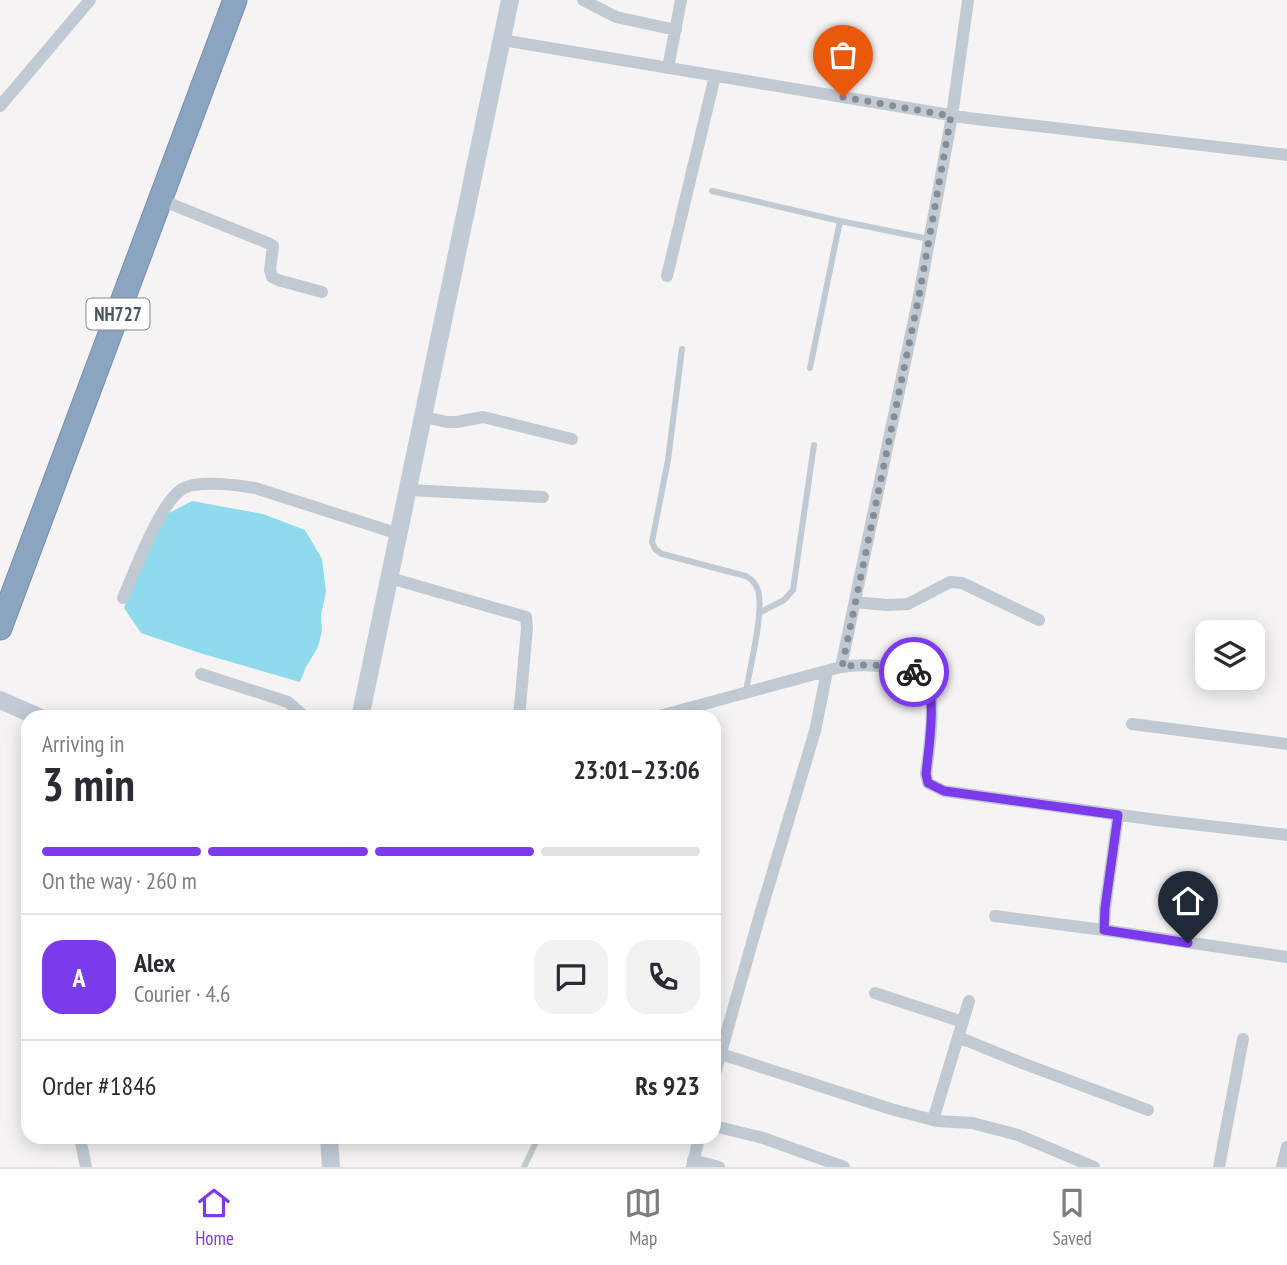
<!DOCTYPE html>
<meta charset="utf-8">
<style>
:root{--surface:#fff;--page:#f2f2f3;--text:#2b2b33;--muted:#7c7c81;--line:#e1e1e2;--accent:#7c3aed}
body{margin:0;font-family:"PT Sans Narrow",sans-serif;background:var(--page);color:var(--text);height:100vh;display:flex;flex-direction:column;font-size:26px;white-space:nowrap}
*{box-sizing:border-box;margin:0}
p{font-size:23px;color:var(--muted)}
.icon{flex:none;width:38px;height:38px;fill:none;stroke:currentColor;stroke-width:2;stroke-linecap:round;stroke-linejoin:round}
.map{position:relative;flex:1;overflow:hidden}
.sheet{position:absolute;left:21px;top:710px;width:700px;height:434px;display:flex;flex-direction:column;background:var(--surface);border-radius:21px;box-shadow:0 4px 18px #0003}
.sheet>*{flex:none}
.tools{position:absolute;left:1195px;top:620px;display:grid;gap:14px}
.tools a{display:grid;place-items:center;width:70px;height:70px;border-radius:14px;background:var(--surface);box-shadow:0 4px 18px #0003;font-size:35px}
.pin{position:absolute;display:grid;place-items:center;width:60px;height:60px;color:#fff;margin:-72px -30px;border-radius:50% 50% 50% 0;rotate:-45deg;box-shadow:0 0 7px #0007}
.pin .icon{rotate:45deg}
.courier{position:absolute;display:grid;place-items:center;width:70px;height:70px;margin:-35px;border:5px solid #7c3aed;border-radius:50%;background:#fff;color:#222;box-shadow:0 2px 9px #0007}
.headline em{font-style:normal;font-weight:700}
.headline div{display:flex;flex-direction:column-reverse}
.headline{display:flex;align-items:center;justify-content:space-between;height:119px;padding:0 21px}
h1{font-size:46px;font-weight:700;line-height:52px}
.bar{display:grid;grid-template-columns:repeat(4,1fr);gap:10px 7px;align-content:center;height:84px;padding:0 21px}
.bar i{height:9px;border-radius:5px;background:var(--line)}
.bar .on{background:var(--accent)}
.bar p{grid-column:span 4}
.line{display:flex;align-items:center;gap:18px;padding:0 21px;border-top:2px solid var(--line)}
.line div{flex:1}
.round{display:grid;place-items:center;flex:none;width:74px;height:74px;border-radius:21px;background:var(--page)}
.tabs{display:flex;justify-content:space-around;align-items:center;height:98px;border-top:2px solid var(--line);background:var(--surface);font-size:19px;color:var(--muted)}
.tabs a{display:grid;justify-items:center;gap:4px}
.tabs .on{color:var(--accent)}
.map>svg:first-child{display:block}
.water{fill:#90daee}
.lines{fill:none;stroke-linecap:round;stroke-linejoin:round}
.highway-casing{stroke:#7690ad;stroke-width:25}
.lane{stroke:#c1cad2;stroke-width:6}
.street{stroke:#c1cad2;stroke-width:12}
.secondary{stroke:#c1cbd6;stroke-width:18}
.highway{stroke:#8ba5c1;stroke-width:23}
.done{stroke:#868d94;stroke-width:7;stroke-dasharray:0 12.6}
.route{stroke:#7c3aed;stroke-width:9}
.labels{text-anchor:middle;stroke-width:5;stroke-linejoin:round;paint-order:stroke}
.shield{fill:#fff;stroke:#808990;stroke-width:2}
.shield-label{font-size:19px;font-weight:bold;fill:#4a5661}
</style>
<div class="map">
<svg width="1287" height="1167" viewBox="0 0 1287 1167">
<rect width="100%" height="100%" fill="#f5f3f3"/>
<path class="water" d="M192,501l71,13 42,16 17,29 4,33 -5,23 1,16 -4,16 -12,20 -6,15 -100,-29 -59,-20 -17,-25 18,-48 25,-46z"/>
<g class="lines">
<defs>
<path id="highway" d="M0,628l235,-628"/>
</defs>
<use href="#highway" class="highway-casing"/>
<path class="lane" d="M712,191l128,30 89,18
M682,349l-14,111 -16,82 3,7 7,5 84,22c5,3 9,6 11,12 9,18 -8,82 -11,104
M810,368l30,-147
M759,613l25,-13 9,-10 21,-145
M524,1167l14,-29"/>
<path class="street" d="M583,0l33,17 60,13
M502,40l466,78 319,37
M668,68l13,-68
M0,106l90,-106
M161,200l107,43 5,3 -3,24 2,7 6,3 44,12
M667,276l48,-200
M424,417l23,5h10l26,-5 89,22
M409,490l134,7
M390,578l136,39 1,11 -8,90
M123,598c11,-25 38,-99 61,-110 14,-8 55,-3 71,0l144,46
M855,602l32,3 21,-1 42,-22 12,1 77,37
M841,667l78,-371 33,-180 16,-116
M201,674l87,28 18,16
M652,718l189,-51c17,-3 33,-2 50,0 11,2 22,3 31,10 18,14 6,75 4,97l2,9 16,8 213,29 130,15
M1132,724l155,20
M1118,815l-13,93 -1,22 183,27
M995,916l109,14
M875,993l88,29
M958,1037l64,26 126,47
M721,1054l170,55 46,12 35,2 46,12 76,32
M714,1077l45,-159 56,-187 12,-60
M933,1120l36,-119
M714,1126l49,12 81,29
M80,1138l6,29
M693,1160l26,7
M692,1167l7,-29
M1219,1167l24,-128
M1282,1167l5,-20"/>
<path class="secondary" d="M0,700l41,18
M360,718l150,-718
M329,1138l2,29"/>
<use href="#highway" class="highway"/>
</g>
<g class="lines">
<path class="done" d="M843,97l108,19 -32,180 -77,371c24,-4 48,-2 72,5"/>
<path class="route" d="M914,672c3,2 7,3 10,6 14,14 4,75 2,96l2,9 16,8 174,24 -13,93 -1,22 84,13"/>
</g>
<g class="labels">
<rect class="shield" x="86.5" y="298.5" width="63" height="31" rx="5"/>
<g class="shield-label">
<text x="118" y="321">NH727</text>
</g>
</g>
</svg>
<div class="tools">
<a><svg class="icon" aria-label="layers" viewBox="0 0 24 24"><path d="M12 4l9 5-9 5-9-5zM3 14l9 5 9-5"/></svg></a>
</div>
<div class="pin" style="left:843px;top:97px;background:#ea580c"><svg class="icon" aria-label="bag" viewBox="0 0 24 24"><path d="M5 8h14l-1 12H6zM9 8a3 3 0 0 1 6 0"/></svg></div>
<div class="pin" style="left:1188px;top:943px;background:#1f2937"><svg class="icon" aria-label="home" viewBox="0 0 24 24"><path d="M3 11l9-7 9 7M6 9v11h12V9"/></svg></div>
<div class="courier" style="left:914px;top:672px"><svg class="icon" aria-label="bike" viewBox="0 0 24 24"><circle cx="6" cy="16" r="4"/><circle cx="18" cy="16" r="4"/><path d="M6 16l4-8h5l3 8M10 8l3 8H6M13 5h3"/></svg></div>
<section class="sheet">
<div class="headline"><div><h1>3 min</h1><p>Arriving in</p></div><em>23:01–23:06</em></div>
<div class="bar"><i class="on"></i><i class="on"></i><i class="on"></i><i></i><p>On the way · 260 m</p></div>
<div class="line" style="height:126px"><b class="round" style="background:var(--accent);color:#fff">A</b><div><b>Alex</b><p>Courier · 4.6</p></div><a class="round"><svg class="icon" aria-label="chat" viewBox="0 0 24 24"><path d="M4 5h16v11H9l-5 4z"/></svg></a><a class="round"><svg class="icon" aria-label="phone" viewBox="0 0 24 24"><path d="M5 4h4l2 5-3 2q2 4 5 5l2-3 5 2v4C11 20 4 13 5 4z"/></svg></a></div>
<div class="line" style="height:91px"><div>Order #1846</div><b>Rs 923</b></div>
</section>
</div>
<nav class="tabs">
<a class="on"><svg class="icon" aria-label="home" viewBox="0 0 24 24"><path d="M3 11l9-7 9 7M6 9v11h12V9"/></svg>Home</a>
<a><svg class="icon" aria-label="map" viewBox="0 0 24 24"><path d="M3 6l6-2 6 2 6-2v14l-6 2-6-2-6 2zM9 4v14M15 6v14"/></svg>Map</a>
<a><svg class="icon" aria-label="saved" viewBox="0 0 24 24"><path d="M7 4h10v16l-5-4-5 4z"/></svg>Saved</a>
</nav>
